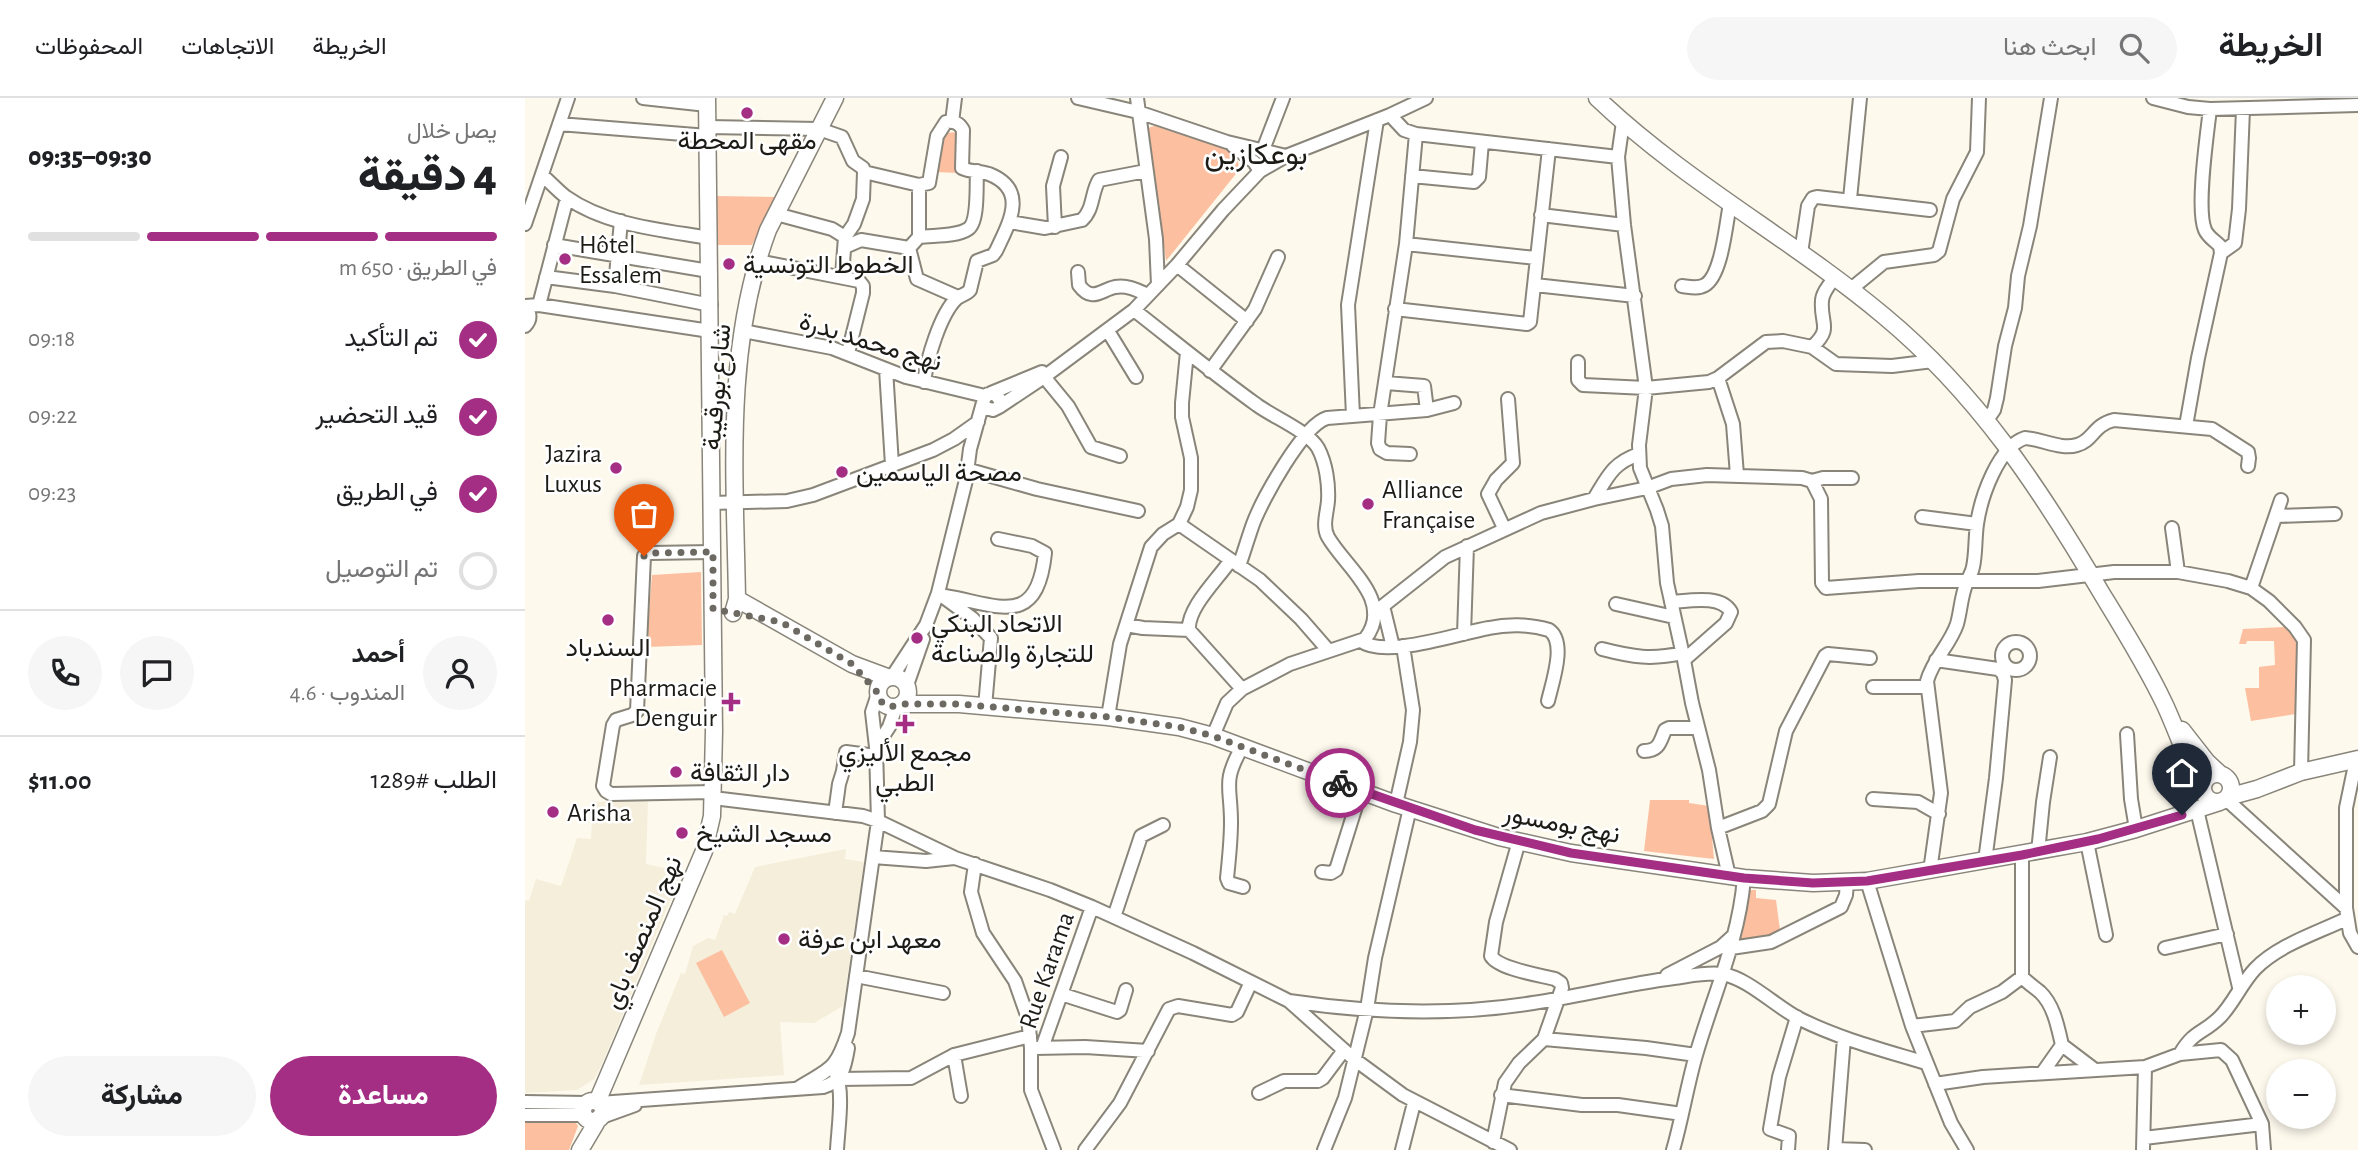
<!DOCTYPE html>
<html lang="ar">
<meta charset="utf-8">
<style>
:root{--surface:#fff;--page:#f6f6f6;--text:#202124;--muted:#757577;--line:#e0e0e0;--accent:#a52e85}
body{margin:0;font-family:"Alegreya Sans",Vazirmatn,sans-serif;background:var(--page);color:var(--text);direction:rtl;height:100vh;display:flex;flex-direction:column;font-size:26px;white-space:nowrap}
*{box-sizing:border-box;margin:0}
p{font-size:23px;color:var(--muted)}
.icon{flex:none;width:38px;height:38px;fill:none;stroke:currentColor;stroke-width:2;stroke-linecap:round;stroke-linejoin:round}
.map{position:relative;flex:1;overflow:hidden;direction:ltr}
.drawer{display:flex;flex-direction:column;background:var(--surface);width:525px}
.drawer>*{flex:none}
.fabs{position:absolute;left:1741px;top:877px;display:grid;gap:14px}
.fabs a{display:grid;place-items:center;width:70px;height:70px;border-radius:50%;background:var(--surface);box-shadow:0 4px 10px #0003;font-size:35px}
.pin{position:absolute;display:grid;place-items:center;width:60px;height:60px;color:#fff;margin:-72px -30px;border-radius:50% 50% 50% 0;rotate:-45deg;box-shadow:0 0 7px #0007}
.pin .icon{rotate:45deg}
.courier{position:absolute;display:grid;place-items:center;width:70px;height:70px;margin:-35px;border:5px solid #a52e85;border-radius:50%;background:#fff;color:#222;box-shadow:0 2px 9px #0007}
.head em{font-style:normal;font-weight:800}
.head div{display:flex;flex-direction:column-reverse}
.head{display:flex;align-items:center;justify-content:space-between;height:119px;padding:0 28px}
h1{font-size:46px;font-weight:800;line-height:52px}
.bar{display:grid;grid-template-columns:repeat(4,1fr);gap:10px 7px;align-content:center;height:84px;padding:0 28px}
.bar i{height:9px;border-radius:5px;background:var(--line)}
.bar .selected{background:var(--accent)}
.bar p{grid-column:span 4}
.line{display:flex;align-items:center;gap:18px;padding:0 28px;border-top:2px solid var(--line)}
.line div{flex:1}
.round{display:grid;place-items:center;flex:none;width:74px;height:74px;border-radius:37px;background:var(--page)}
ol{padding:0 28px;list-style:none}
li{display:flex;align-items:center;gap:21px;height:77px}
li p{margin-inline-start:auto}
li .icon{padding:7px;border-radius:50%;background:var(--accent);color:#fff;stroke-width:4}
li:last-child{color:var(--muted)}
li i{width:38px;height:38px;border:4px solid var(--line);border-radius:50%}
.primary-button{display:flex;gap:14px;margin-top:auto;padding:14px 28px}
.primary-button a{flex:1;height:80px;border-radius:42px;background:var(--accent);color:#fff;font-size:28px;font-weight:800;line-height:80px;text-align:center}
.primary-button a+a{background:var(--page);color:var(--text)}
header{display:flex;align-items:center;gap:42px;box-sizing:border-box;height:98px;padding:0 35px;background:var(--surface);border-bottom:2px solid var(--line)}
header strong{font-size:33px}
nav{display:flex;gap:38px;margin-inline-start:auto;font-size:24px}
.search{width:490px;height:63px;background:var(--page);display:flex;align-items:center;gap:18px;box-sizing:border-box;padding:0 24px;border-radius:38px;color:var(--muted);font-size:26px}
main{display:flex;flex:1;min-height:0}
.map>svg:first-child{display:block}
.built{fill:#f4eeda}
.green{fill:#fcbfa0}
.lines{fill:none;stroke-linecap:round;stroke-linejoin:round}
.minor-casing{stroke:#89857a;stroke-width:16}
.major-casing{stroke:#89857a;stroke-width:19}
.minor{stroke:#fff;stroke-width:12}
.major{stroke:#fff;stroke-width:16}
.done{stroke:#6b6961;stroke-width:7;stroke-dasharray:0 12.6}
.route{stroke:#a52e85;stroke-width:9}
.poi-dot{fill:#a52e85;stroke:#fff;stroke-width:2.5}
.labels{text-anchor:middle;stroke-width:5;stroke-linejoin:round;paint-order:stroke}
.poi-label{font-size:26px;fill:#1c1b16;stroke:#fff;text-anchor:start}
.street-label{font-size:26px;fill:#1c1b16;stroke:#fff}
.quarter-label{font-size:30px;fill:#1c1b16;stroke:#fff}
</style>
<header>
<strong>الخريطة</strong>
<div class="search"><svg class="icon" aria-label="search" viewBox="0 0 24 24"><circle cx="10" cy="10" r="6"/><path d="M15 15l6 6"/></svg>ابحث هنا</div>
<nav><a>الخريطة</a><a>الاتجاهات</a><a>المحفوظات</a></nav>
</header>
<main>
<div class="map">
<svg width="1833" height="1052" viewBox="0 0 1833 1052">
<rect width="100%" height="100%" fill="#fdf9ed"/>
<path class="built" d="M123,702l-2,64 36,8 -80,192 -8,15 -17,11 -52,3v-193l4,1 7,-22 25,7 16,-48 14,1 2,-37z
M321,751l-1,10 19,3 -21,144 -29,17 -34,-1 4,53 -145,10 17,-51 25,-61 4,1 8,-28 15,-8 7,2 9,-25 3,1 2,-4 6,2 20,-47z"/>
<path class="green" d="M630,28l74,24c7,7 10,11 10,20l-73,91 -18,-131 2,-3z
M435,34l-1,41 -24,-1 7,-39z
M189,98l61,1 -23,48h-37z
M176,474l1,73 -56,2 6,-72z
M1759,529l7,1 6,10 -1,76 -45,7 -6,-33h14v-21l16,-2 -1,-24h-27l-1,3h-7l4,-15z
M1125,702h39v3l20,3 5,53 -70,-8z
M1226,792h5v8l20,2 4,30 -13,8 -25,3 -3,-2 9,-45z
M197,852l28,53 -26,14 -28,-54z
M49,1022l4,6 -9,24h-44v-29z"/>
<g class="lines">
<defs>
<path id="minor" d="M118,0l64,7
M553,0l60,14 89,30 59,14
M612,0l19,141 2,46
M1628,0l35,9 22,2 148,-4
M865,17l14,15 12,4 202,23
M427,24l3,-24
M1098,24l-5,35 6,68 22,163 -7,57 1,23 17,42 5,16 5,57 17,77 8,43 17,67 9,58 11,48
M34,26l149,12
M183,29l111,2 23,8 11,24 10,7 1,4 -1,27 -9,25 -9,13 -3,39
M708,48l21,16 6,9
M738,52l20,-52
M339,74l55,13 10,-2 8,-47 9,-14c9,-1 13,1 17,8l-1,38c8,4 18,3 27,6 40,16 20,49 7,77l-3,4 -16,6 -7,29c-4,5 -10,5 -14,9 -16,16 -29,60 -32,83
M17,77c8,7 16,16 24,22 41,29 97,33 144,41
M887,78l62,6 5,-5 3,-35
M1325,101l10,-101
M251,116l56,15 13,8
M1016,117l83,10
M484,124l36,6 37,-8c12,-11 9,-27 17,-40l47,-9
M0,126l43,-126
M530,129l-2,-41 8,-29
M394,139v-52
M881,146l130,14
M29,147l155,26
M320,149l16,-7 48,8 10,-11c14,-2 37,0 49,-8 11,-7 8,-45 9,-58
M384,150l8,31 41,18
M1276,155l7,-47 5,-8 4,-1 113,13
M1696,155l14,-10 4,-34 4,-100
M233,163l101,20 4,5v7l-15,60
M652,167l70,56
M553,174l1,13c13,18 22,5 36,2 13,-2 22,3 33,8
M21,179l69,9 96,19
M1010,187l100,11
M90,188l6,-65
M1157,188c8,1 16,3 23,-1 17,-10 21,-62 25,-81
M1326,191l33,-27 50,-7 5,-4 14,-52 24,-47 2,-54
M14,207l28,-107
M0,208l14,-1 171,26
M0,209c6,6 6,13 0,19
M870,211l132,15 3,-2 19,-173
M609,212c41,32 81,65 123,95 16,12 51,26 61,43 8,15 11,36 10,53 -1,12 -6,25 0,36 17,30 67,64 37,102l-75,25 -48,25 -15,14 -14,33
M218,233l89,17 74,29 79,19
M583,233l28,46
M1287,249l24,17 56,2 41,-5
M1053,264v18l5,5 63,3 63,-6 9,-4 48,-36 17,-1 29,6c21,-19 8,-23 10,-46 0,-8 8,-17 13,-24
M361,271l6,96
M685,273l45,-62 23,-52
M516,275l27,33 23,41 29,9
M1193,280l15,46 4,51
M861,285l38,3 3,24
M466,295l51,-21
M458,305l3,5 7,2 6,-3 2,-6 -6,-7h-7l-4,5 -14,50 -4,31 -28,113 34,25 19,20 -6,69
M474,309l45,-30 90,-67 43,-45 46,-55 37,-39 26,-15 104,-41 36,-17
M828,318l-5,-111 29,-185
M1462,322l7,-10 3,-12 8,-52 10,-38 3,-32 12,-50 21,-128
M1661,328l12,-68 23,-105 -1,-7c-5,-5 -12,-9 -15,-16 -9,-21 2,-95 5,-121
M885,356l-23,-1 -7,-4 -2,-6 2,-28 26,-171 10,-110
M441,371l71,20 101,22
M1287,383l11,-3h29
M1069,401c14,-23 19,-36 45,-45
M187,405l75,-2 26,-6 120,-45 21,-11 24,-17
M1752,418l58,-2
M1397,419l55,7
M654,426l81,56 41,39 27,31
M979,430l-16,-34 8,-14 17,-17 -5,-64
M1647,430l6,44
M714,468c5,-14 9,-28 14,-42 9,-24 50,-99 74,-106l100,-8 27,-7
M1726,490l30,-88
M420,498c54,9 92,33 100,-43l-13,-7 -34,-7
M1146,504c17,-1 50,-8 60,10l-5,11 -42,37
M1091,506l58,13
M858,508l10,41
M849,515l71,-56 96,-44 53,-14 53,-11 24,-9 36,-4 95,3 10,3 9,18 1,84 4,5 93,-7h119l76,-9h64l50,9 23,7 18,13 26,26 9,13 -3,132
M601,527l17,3 46,2 53,59
M664,532c-2,-22 29,-51 41,-69
M939,536l3,-88
M836,543c24,18 98,-8 128,-13 18,-4 41,-4 60,2 18,12 3,53 -1,71
M1477 558a14 14 0 1 1 28 0a14 14 0 1 1-28 0Z
M1077,551c31,8 49,11 81,4
M1411,562l62,9 5,4 2,7 -9,98 -11,83
M367,579l34,-52 12,-32
M382,587l16,-46
M1348,589h54
M583,619l12,-73 31,-97 12,-13 16,-10 8,-17 4,-17v-32l-9,-41v-14l5,-51
M1602,636l4,65 5,30
M351,649l13,-20 7,-20
M717,649c-20,36 -11,38 -11,75 0,19 -2,37 -4,56l2,5 14,4
M1119,653c15,0 16,-9 21,-21l4,-2h28
M1831,662l-10,48v100l4,25 8,14
M188,694l-102,2 -5,-3 -3,-5 10,-61 3,-5 16,-5 5,-4 7,-155 5,-3 64,-1
M188,700l150,18 15,5 77,37 95,32 42,17 101,46 96,48 65,58 49,36 107,55
M1348,701l45,3 21,12
M1701,701l120,109
M871,706l14,-62 3,-32 -10,-64
M1672,712l42,177
M310,715l4,-29 4,-13 3,-19 30,4
M1193,730l44,-17 7,-7 17,-73 39,-75 3,-2 42,4
M1562,744l19,93
M1513,754l5,-50 7,-45
M1497,757v122c6,6 12,10 18,15 14,13 18,36 22,53l-19,27
M348,759l53,4 28,-3
M450,766l-4,28 12,41 32,48 13,37 3,30v42l23,60
M1405,773l11,-78 -14,-112c6,-22 23,-36 30,-57 4,-14 4,-29 10,-42 2,-6 5,-9 6,-15 3,-14 2,-29 4,-43 4,-27 21,-77 48,-86 17,1 36,12 52,7 16,-4 16,-20 37,-25l98,9 36,23 1,6 -1,8
M797,774l9,1 5,-3 25,-80
M1342,783l45,145 39,97 16,27
M589,819l27,-81 22,-11
M1206,850l40,-6 70,-35 5,-12 1,-13
M1640,850l62,-14
M1142,877l54,-28 11,-10
M331,878l87,17
M536,896l56,18 3,-2 6,-20
M764,903c81,12 163,15 244,2 47,-7 93,-19 141,-25 15,-2 33,-6 48,-4 26,4 54,33 78,45 40,20 83,31 126,44
M1387,928l43,-5 15,-14 32,-15 20,-15
M1019,941l102,9 50,7
M1537,947l33,25
M510,950l50,-1 63,4
M517,950l50,-141
M1655,956c14,-24 23,-20 40,-37 13,-13 21,-33 35,-48 23,-24 62,-36 91,-50
M429,957l7,41
M311,976c8,18 2,55 1,76
M314,981l72,-1 43,-23 76,-19
M1410,986l48,-7 162,-10 35,-13 41,-4 11,10 30,64 2,26
M273,990c32,-20 37,-16 50,-55l30,-212 -2,-74 -4,-35 6,-18
M734,995l25,-12h34l5,-3 21,-28
M976,997l81,10h36l64,9
M0,1004l61,1
M74,1005l224,-16c20,-6 22,-21 25,-39
M0,1017h59
M74,1020l36,-13
M1619,1040l118,-14
M968,1044l12,-59 14,-20 25,-24 18,-51 -1,-5 -6,-4c-16,-4 -56,-10 -64,-23l5,-34 23,-81
M1310,1051l30,1
M560,1052l35,-47 49,-94 9,-3 54,9 5,-3 14,-30
M799,1052l21,-52 22,-89 8,-51 35,-150
M877,1052l12,-47
M1148,1052c9,-31 14,-64 23,-95 17,-59 43,-115 48,-177
M1263,1052l1,-14 -19,-7 9,-52 18,-60
M1310,1052l9,-112
M1618,1052l2,-83"/>
<path id="major" d="M1072,0c88,84 195,141 287,218 94,78 157,174 218,278 22,36 45,73 63,111 11,24 20,49 30,73l8,11
M212,501l115,65 35,13
M208,515l4,-14c-2,-124 -13,-251 31,-369l67,-132
M353 594a15 15 0 1 1 30 0a15 15 0 1 1-30 0Z
M378,606h56l149,13 71,10 34,9 183,68 103,33 72,16 173,25 69,5 54,-2 220,-39 49,-13 84,-27
M1657,632l25,32 13,12
M1678 690a14 14 0 1 1 28 0a14 14 0 1 1-28 0Z
M1703,699l29,-8 44,-17 57,-13
M58 1013a10 10 0 1 1 20 0a10 10 0 1 1-20 0Z
M72,1004l107,-251 8,-35 2,-85 -7,-633
M55,1052l19,-32"/>
</defs>
<use href="#minor" class="minor-casing"/>
<use href="#major" class="major-casing"/>
<use href="#minor" class="minor"/>
<use href="#major" class="major"/>
</g>
<g class="lines">
<path class="done" d="M119,458l5,-3 64,-1v57l68,13 71,42 25,28 3,9 10,6 13,-3h56l149,13 71,10 34,9 127,47"/>
<path class="route" d="M815,685l135,47 96,23 173,25 69,5 54,-2 155,-26 76,-16 84,-24"/>
</g>
<g class="poi-dot">
<circle cx="222" cy="15" r="7"/>
<circle cx="40" cy="161" r="7"/>
<circle cx="204" cy="166" r="7"/>
<circle cx="91" cy="370" r="7"/>
<circle cx="317" cy="374" r="7"/>
<circle cx="843" cy="406" r="7"/>
<circle cx="83" cy="522" r="7"/>
<circle cx="392" cy="540" r="7"/>
<path d="M202.5 593.5h7v7h7v7h-7v7h-7v-7h-7v-7h7z"/>
<path d="M376.5 615.5h7v7h7v7h-7v7h-7v-7h-7v-7h7z"/>
<circle cx="151" cy="674" r="7"/>
<circle cx="28" cy="714" r="7"/>
<circle cx="157" cy="735" r="7"/>
<circle cx="259" cy="841" r="7"/>
</g>
<g class="labels">
<g class="poi-label">
<text x="222" y="51" text-anchor="middle">مقهى المحطة</text>
<text x="54" y="155">Hôtel<tspan x="54" dy="30">Essalem</tspan></text>
<text x="218" y="175">الخطوط التونسية</text>
<text x="77" y="364" text-anchor="end">Jazira<tspan x="77" dy="30">Luxus</tspan></text>
<text x="331" y="383">مصحة الياسمين</text>
<text x="857" y="400">Alliance<tspan x="857" dy="30">Française</tspan></text>
<text x="406" y="534">الاتحاد البنكي<tspan x="406" dy="30">للتجارة والصناعة</tspan></text>
<text x="83" y="558" text-anchor="middle">السندباد</text>
<text x="192" y="598" text-anchor="end">Pharmacie<tspan x="192" dy="30">Denguir</tspan></text>
<text x="380" y="663" text-anchor="middle">مجمع الأليزي<tspan x="380" dy="30">الطبي</tspan></text>
<text x="165" y="683">دار الثقافة</text>
<text x="42" y="723">Arisha</text>
<text x="171" y="744">مسجد الشيخ</text>
<text x="273" y="850">معهد ابن عرفة</text>
</g>
<g class="street-label">
<text transform="translate(346 243) rotate(17)" y="9">نهج محمد بدرة</text>
<text transform="translate(191 289) rotate(-85)" y="9">شارع بورقيبة</text>
<text transform="translate(1037 725) rotate(11)" y="9">نهج بومسور</text>
<text transform="translate(117 834) rotate(-67)" y="9">نهج المنصف باي</text>
<text transform="translate(521 872) rotate(-71)" y="9">Rue Karama</text>
</g>
<g class="quarter-label">
<text x="731" y="66">بوعكازين</text>
</g>
</g>
</svg>
<div class="fabs">
<a>+</a>
<a>−</a>
</div>
<div class="pin" style="left:119px;top:458px;background:#ea580c"><svg class="icon" aria-label="bag" viewBox="0 0 24 24"><path d="M5 8h14l-1 12H6zM9 8a3 3 0 0 1 6 0"/></svg></div>
<div class="pin" style="left:1657px;top:717px;background:#1f2937"><svg class="icon" aria-label="home" viewBox="0 0 24 24"><path d="M3 11l9-7 9 7M6 9v11h12V9"/></svg></div>
<div class="courier" style="left:815px;top:685px"><svg class="icon" aria-label="bike" viewBox="0 0 24 24"><circle cx="6" cy="16" r="4"/><circle cx="18" cy="16" r="4"/><path d="M6 16l4-8h5l3 8M10 8l3 8H6M13 5h3"/></svg></div>
</div>
<section class="drawer">
<div class="head"><div><h1>4 دقيقة</h1><p>يصل خلال</p></div><em>09:30–09:35</em></div>
<div class="bar"><i class="selected"></i><i class="selected"></i><i class="selected"></i><i></i><p>في الطريق · 650 m</p></div>
<ol>
<li><svg class="icon" aria-label="check" viewBox="0 0 24 24"><path d="M5 12l5 5 9-10"/></svg>تم التأكيد<p>09:18</p></li>
<li><svg class="icon" aria-label="check" viewBox="0 0 24 24"><path d="M5 12l5 5 9-10"/></svg>قيد التحضير<p>09:22</p></li>
<li><svg class="icon" aria-label="check" viewBox="0 0 24 24"><path d="M5 12l5 5 9-10"/></svg>في الطريق<p>09:23</p></li>
<li><i></i>تم التوصيل</li>
</ol>
<div class="line" style="height:126px"><a class="round"><svg class="icon" aria-label="person" viewBox="0 0 24 24"><circle cx="12" cy="8" r="4"/><path d="M4 21q1-7 8-7t8 7"/></svg></a><div><b>أحمد</b><p>المندوب · 4.6</p></div><a class="round"><svg class="icon" aria-label="chat" viewBox="0 0 24 24"><path d="M4 5h16v11H9l-5 4z"/></svg></a><a class="round"><svg class="icon" aria-label="phone" viewBox="0 0 24 24"><path d="M5 4h4l2 5-3 2q2 4 5 5l2-3 5 2v4C11 20 4 13 5 4z"/></svg></a></div>
<div class="line" style="height:91px"><div>الطلب #1289</div><b>$11.00</b></div>
<div class="primary-button"><a>مساعدة</a><a>مشاركة</a></div>
</section>
</main>
